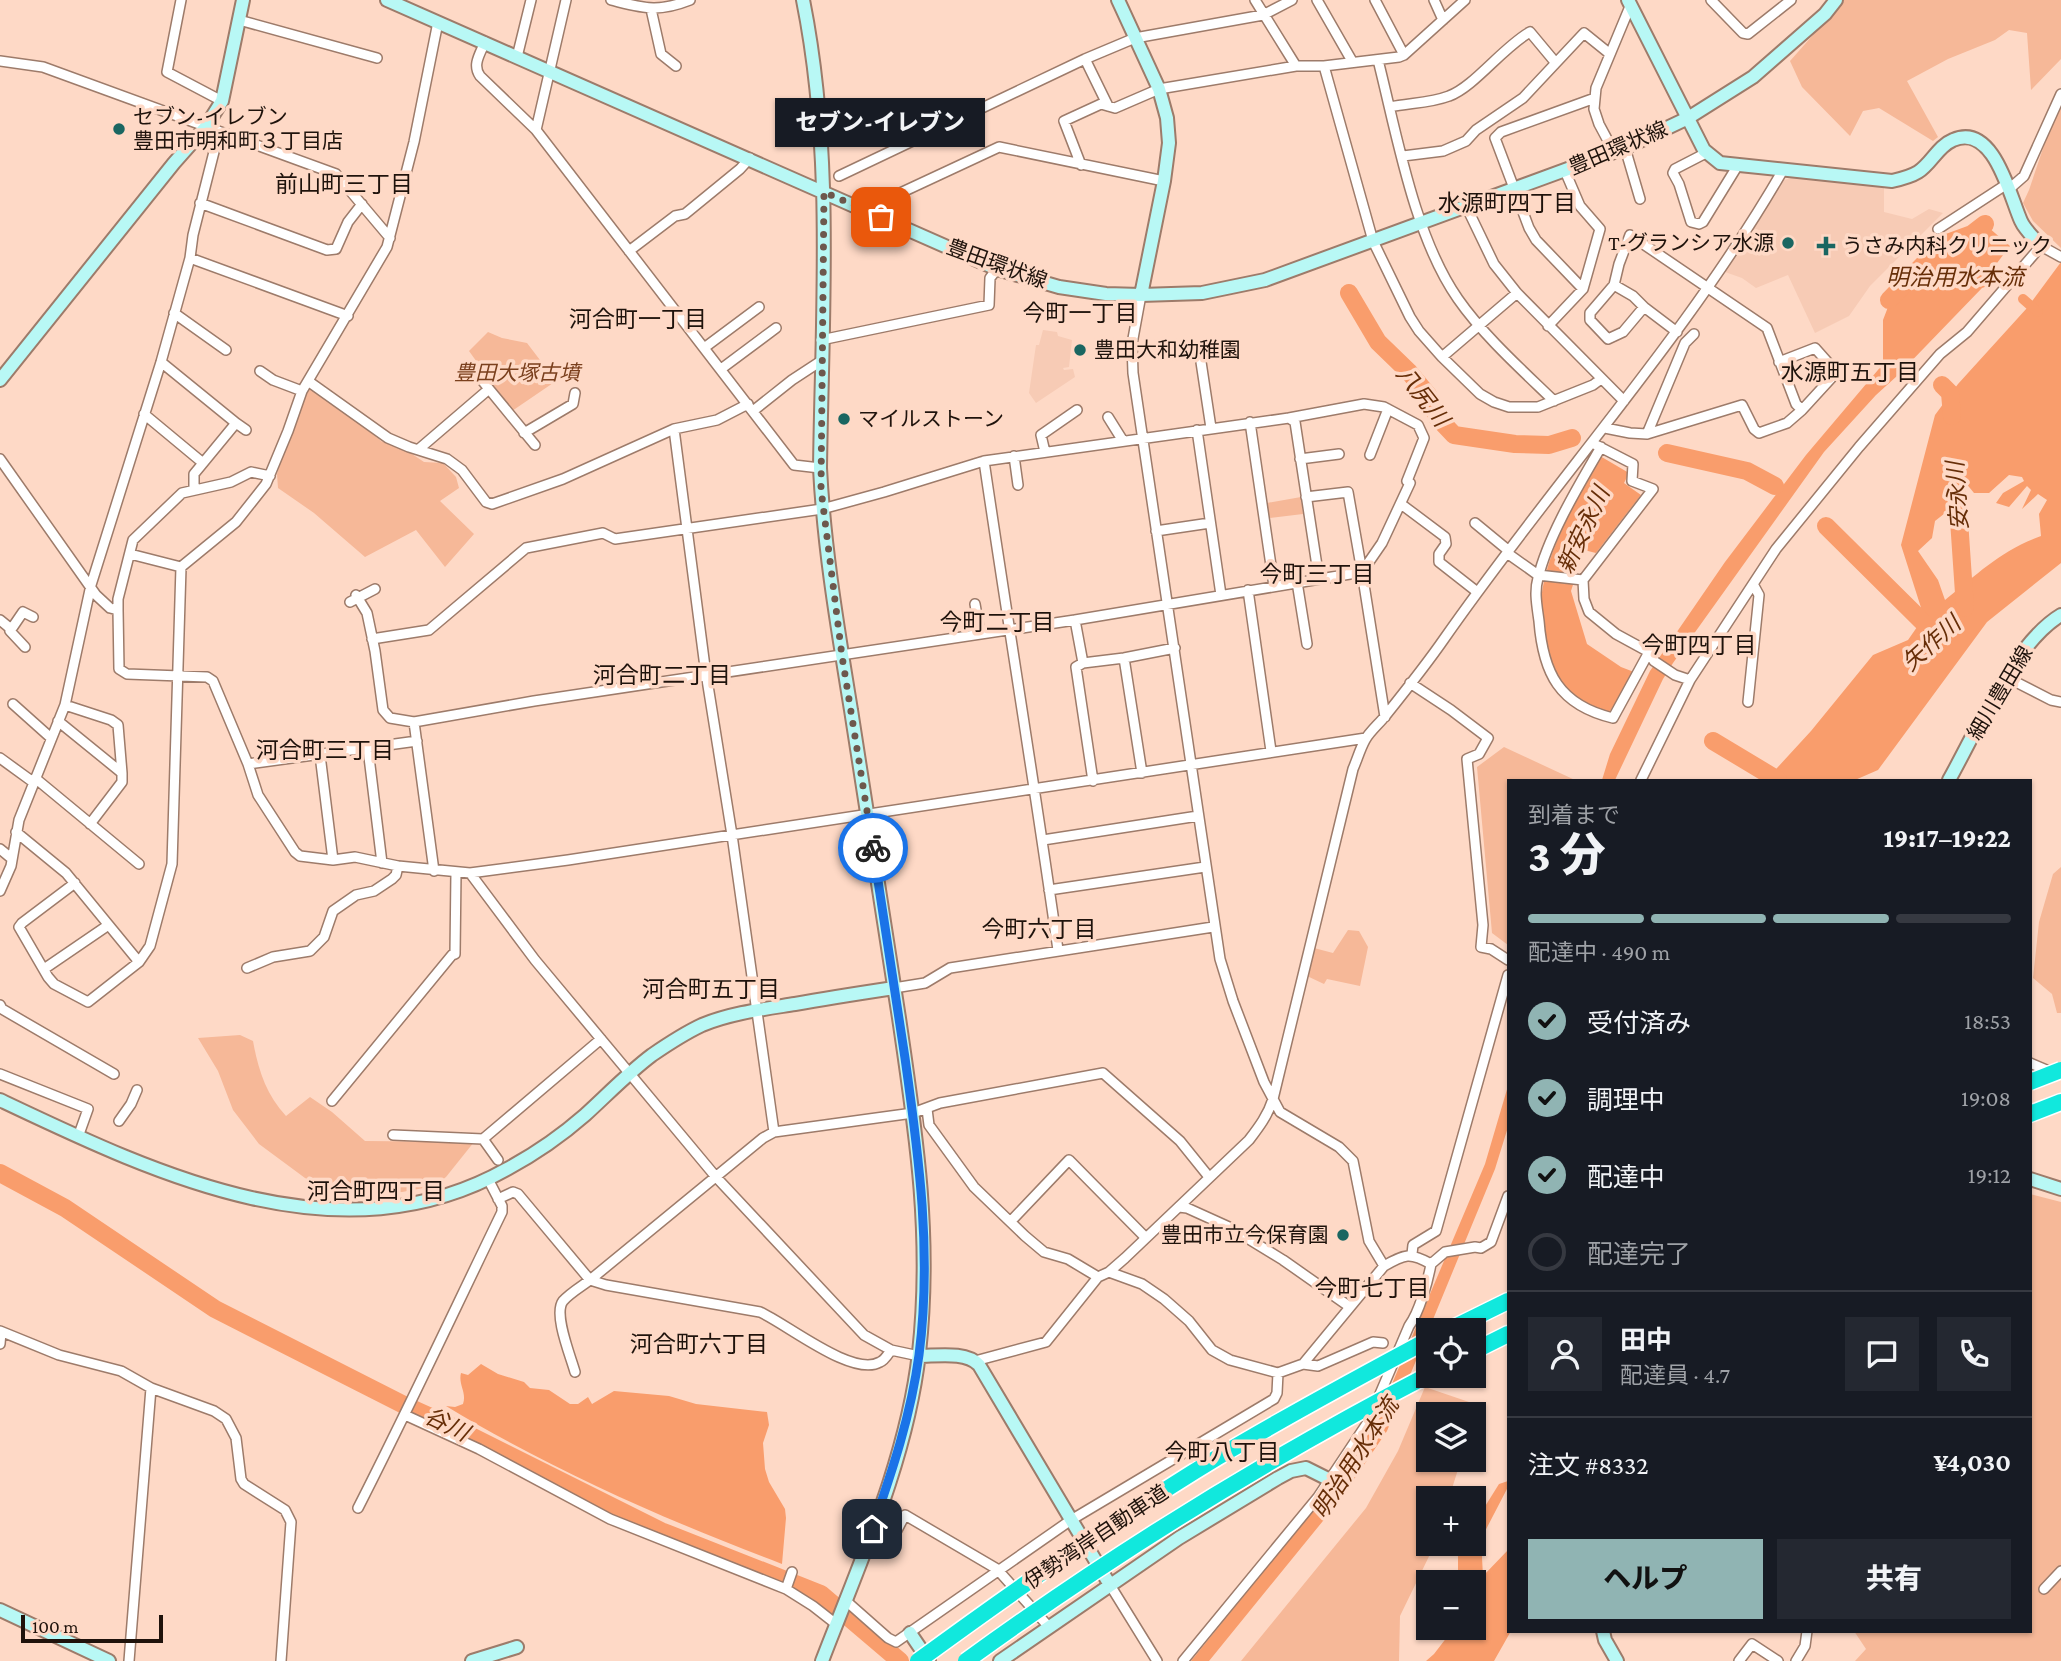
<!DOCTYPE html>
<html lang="ja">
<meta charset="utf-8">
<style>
:root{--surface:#171b24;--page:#242831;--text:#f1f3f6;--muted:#9ea1a6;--line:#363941;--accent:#90b4b3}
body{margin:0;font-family:"Crimson Pro","Noto Sans JP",serif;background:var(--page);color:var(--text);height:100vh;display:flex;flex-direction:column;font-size:26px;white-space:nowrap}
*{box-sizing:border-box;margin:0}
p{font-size:23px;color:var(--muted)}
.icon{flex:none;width:38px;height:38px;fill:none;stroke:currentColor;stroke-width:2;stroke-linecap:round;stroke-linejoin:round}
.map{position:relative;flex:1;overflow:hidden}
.details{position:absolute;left:1507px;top:779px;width:525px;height:854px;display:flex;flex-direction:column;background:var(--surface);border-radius:0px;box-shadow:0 2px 5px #0004}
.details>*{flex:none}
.buttons{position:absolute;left:1416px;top:1318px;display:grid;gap:14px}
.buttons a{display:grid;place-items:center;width:70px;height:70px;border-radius:0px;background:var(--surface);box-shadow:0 2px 5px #0004;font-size:35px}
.scale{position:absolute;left:21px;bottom:18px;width:142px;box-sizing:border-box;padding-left:7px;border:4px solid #1f130c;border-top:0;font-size:19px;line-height:24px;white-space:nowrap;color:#1f130c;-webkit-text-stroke:5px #fed9c6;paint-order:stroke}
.pin{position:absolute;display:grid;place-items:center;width:60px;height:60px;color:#fff;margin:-30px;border-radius:14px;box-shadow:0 4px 10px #0006}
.courier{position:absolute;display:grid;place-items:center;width:70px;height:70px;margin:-35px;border:5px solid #1a73e8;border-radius:50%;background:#fff;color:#222;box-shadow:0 2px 9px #0007}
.bubble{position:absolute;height:49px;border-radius:0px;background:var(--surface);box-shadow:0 2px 5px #0004;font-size:23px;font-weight:800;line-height:49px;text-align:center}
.overview em{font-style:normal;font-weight:800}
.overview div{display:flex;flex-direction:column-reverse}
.overview{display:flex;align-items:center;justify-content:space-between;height:119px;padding:0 21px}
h1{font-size:46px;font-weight:800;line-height:52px}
.bar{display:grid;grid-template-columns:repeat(4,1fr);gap:10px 7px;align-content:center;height:84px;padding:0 21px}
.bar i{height:9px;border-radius:5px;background:var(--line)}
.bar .current{background:var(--accent)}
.bar p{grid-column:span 4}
.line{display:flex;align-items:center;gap:18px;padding:0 21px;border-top:2px solid var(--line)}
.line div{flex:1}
.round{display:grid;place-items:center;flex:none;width:74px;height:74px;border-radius:0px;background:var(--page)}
ol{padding:0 21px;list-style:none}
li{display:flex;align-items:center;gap:21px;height:77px}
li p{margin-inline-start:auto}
li .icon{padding:7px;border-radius:50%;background:var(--accent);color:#111;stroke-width:4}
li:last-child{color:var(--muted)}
li i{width:38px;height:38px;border:4px solid var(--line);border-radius:50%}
.cta{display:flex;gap:14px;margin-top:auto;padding:14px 21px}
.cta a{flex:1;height:80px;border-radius:0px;background:var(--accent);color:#111;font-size:28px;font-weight:800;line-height:80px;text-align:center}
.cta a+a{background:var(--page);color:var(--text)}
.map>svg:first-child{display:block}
.built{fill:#f7cbb5}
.green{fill:#f6b898}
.water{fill:#f99d6c;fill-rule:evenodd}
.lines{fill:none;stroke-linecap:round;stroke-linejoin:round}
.canal{stroke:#f99d6c;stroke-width:10}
.river{stroke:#f99d6c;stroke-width:18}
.street-casing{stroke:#9d7b6a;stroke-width:12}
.secondary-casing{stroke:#9d7b6a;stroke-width:16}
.highway-casing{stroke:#fff;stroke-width:19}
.street{stroke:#fff;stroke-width:9}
.secondary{stroke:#b8f8f5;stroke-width:12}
.highway{stroke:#11e8dd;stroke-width:16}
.highway-bridge-casing{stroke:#fff;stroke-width:19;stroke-linecap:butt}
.highway-bridge{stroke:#11e8dd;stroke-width:16}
.done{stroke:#6d584d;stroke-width:7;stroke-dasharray:0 12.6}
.route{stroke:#1a73e8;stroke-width:9}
.poi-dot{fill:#1a6661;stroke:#fed9c6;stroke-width:2.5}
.labels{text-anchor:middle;stroke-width:7;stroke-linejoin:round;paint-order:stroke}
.poi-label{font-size:21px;fill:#1f130c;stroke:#fed9c6;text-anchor:start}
.street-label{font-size:21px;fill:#1f130c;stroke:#fed9c6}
.park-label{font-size:21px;font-style:italic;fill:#7b401e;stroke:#fed9c6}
.neighbourhood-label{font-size:23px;fill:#1f130c;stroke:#fed9c6}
.water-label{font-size:23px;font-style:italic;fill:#672e08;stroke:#fed9c6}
</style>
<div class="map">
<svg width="2061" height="1661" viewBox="0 0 2061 1661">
<rect width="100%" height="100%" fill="#fed9c6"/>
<path class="built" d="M1802,175l82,13v24l28,7 17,-10 14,4 -73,73 -21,30 -34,17 -27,-58 -32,13 -14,-10 -17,-6 59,-92z
M1043,330l14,2 1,4 14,4 -3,27 -6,1 1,2 9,-1 2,8 -39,26 -7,-10 7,-48h3z"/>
<path class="green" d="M1844,0h217v59l-30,31 -4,-57 -18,-3 -14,10 -47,19 -41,22 31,56 -5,4 -54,-33 -16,3 -13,25 -48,-49 -12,-26z
M2061,95v153l-28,-27 -10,-18 6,-13z
M488,332l14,6 25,5 29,38 -44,30 -43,-60z
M312,388l35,24 34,29 28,11 15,10 19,1 13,14 3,11 -19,13 34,33 -29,33 -29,-37 -51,27 -51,-44 -36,-25 -1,-14 25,-83z
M1301,497l2,17 -34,4 -2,-15z
M1504,747l71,33h-67v165l-16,-12 -15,-166z
M2061,867v146h-4l-5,-19 -19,-16 6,-56 14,-48z
M1348,930l11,1 9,16 -8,39 -33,-7 -3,5 -17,-8 7,-28 19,5z
M240,1035l13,6c5,28 13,54 33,75l24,-19 22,15 33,29 109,1 -28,35 -12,9 -32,6 -43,2 -37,-8 -17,-8 -46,-34 -26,-34 -15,-39 -20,-33z
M2030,1194l31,8v459h-206l11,-12 -12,-18h176z
M1425,1387l44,15 -1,12h-40v46h33l-12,38h-21v46h7l-35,72 -1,45h-158l125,-153 32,-57z"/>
<path class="water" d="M1988,227l22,19 -13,17 -2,9 7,6 -3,3 -5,-3 -6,8 -6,2 -85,88 -21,19 -52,57 -151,211 -10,16 -48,101h-13l8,-26 40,-83 75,-109 81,-107 77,-91v-44l5,-13 53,-55c15,-12 33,-12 47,-25z
M2061,262v301l-74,59 -109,148 -23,10h-89l45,-49 62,-76 35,-15 16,-23 -23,-72 34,-130 23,-31 69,-76zM2009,475l13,2 2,4 -21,12 -7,10 13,4 18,-21 4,4 -9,19 16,-15 9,6 -8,14 2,22c-41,15 -62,37 -96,64l-7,-20 -20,-29 14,-13 3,-17 19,-15 11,-24 9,11h15z
M1600,456l29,17 -5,10 17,12 -45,58 -12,-3 -13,41 16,53 34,23 13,5 -25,41c-10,-5 -25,-9 -34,-16 -12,-10 -20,-26 -26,-40 -28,-69 20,-141 51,-201z
M1508,1086v41l-13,42 -108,262 -47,69 -131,161h-18l137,-169 47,-68 110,-260z
M481,1364l17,10 26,8 6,6 19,2 21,14h8l10,-7 4,7 22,-13 55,5 27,8 71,8 2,13 -6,18 2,26 4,13 16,27 1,9 -4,46c-116,-44 -230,-94 -336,-158l9,1 8,-3c4,-12 -5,-19 -2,-31l7,2z
M1508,1481v6l-27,52 2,37 25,-26v81h3l-17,30h-68l8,-7 20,-26h20v-46h-16v-38h16v-20l25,-40z"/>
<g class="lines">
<path class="canal" d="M2023,299l15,13"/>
<path class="river" d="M1349,293l29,49 31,30 19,23 9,22 17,18 61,9 34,1 23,-7
M1889,300l53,-55 30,-11 13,-10
M1942,385l8,8 2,23
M1667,453l80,18 28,15
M1956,476l9,132
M1826,526l113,112
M1713,741l65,39
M0,1173l65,35 150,101 189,96 51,23 206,103 160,63 79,67"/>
<defs>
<path id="street" d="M181,0l-14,72 55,29
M611,0c33,8 46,13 79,0
M1255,0l41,66
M1317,0l35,61
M1375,0l29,55
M1434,0l9,20
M1711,0l32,33 5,1 43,-34
M651,9l10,45 15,12
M239,20l138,38
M485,42c-5,12 -13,23 -5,34l56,54 258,335 26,3
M517,57l14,-57
M1085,59l23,47
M1378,60c19,75 36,176 80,239 25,36 64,71 96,102
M0,61l43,6 293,107 54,64
M1324,66l49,175 37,76 9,14 23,26 38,37 14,8 15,5h29l55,-22 8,-6
M1390,107c19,-4 41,-4 59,-11 25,-9 54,-49 81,-64l25,30
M536,130l30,-130
M1625,148l15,51
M1614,152l-15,-28 -5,-15 2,-21 35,-84
M1706,153l-31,16 -2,4 6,11 12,38 8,2 4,-2 35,-57
M1403,156l40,-5 23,-10 10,-11 47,-32 61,-65 26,21
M1081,165l-17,-44 37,-17 14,4 44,-19 137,-23h28l75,-9 5,-2 61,-55
M839,176l246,-117 50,-21 128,-23 29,-15
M2008,190l16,-14 37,-82
M200,203l127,47 9,-1 12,-27 14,-18
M1467,208l27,56 23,29 107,108
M881,217l15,-22 103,-48 165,34
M1938,229l69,-45
M629,251l46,-35 10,-2 55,-45 10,-11
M190,258l158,58
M1614,285l19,11 11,11
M1583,289l-47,-49 -7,-12 -34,-90 6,-6 94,-34
M1141,295l-9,49 1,29 87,586 13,42 31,81 16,30 59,35 14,14 16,80 15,25
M174,313l52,37
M1548,326l35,-37 17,-60 -20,-23 -15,-35
M821,340l168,-35 1,-27 7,-9
M704,348l55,-41
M1442,357l75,-64
M161,362l75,61 -42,51v15
M1201,362l10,66
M1779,362l36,-14 16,18 4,8 -33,36
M473,369l16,20
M721,369l55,-41
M260,371l13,9 29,11
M308,381l80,57 21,9 38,12 15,11 24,32 6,2 71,-25 111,-50 43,-9 31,-16
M753,411l39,-31 29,-19
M144,414l59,49
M1108,417l15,24
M1289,418l75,-14 20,3 34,18 6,13 -17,43 3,2 -28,60 -20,29
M1250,422l24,164
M236,423l10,7
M1605,428l25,5 17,1 95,-29 12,24 5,4 28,-10 15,-13 -6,-6 -29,-76 -137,-93 -11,29 -5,21 -24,28v7l18,19 15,-7 21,-25 33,25
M674,429l31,238 27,168 42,297
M1197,430l24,165
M524,433l49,-29 2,-11
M1647,434l38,-91 9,-9
M1596,445l37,19 -1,17 21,8 -70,91 1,19 5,13 27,22 33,18 5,9 21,14 15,5
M1601,447c-22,38 -53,89 -63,131 -4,14 -1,28 1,43 4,52 20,84 74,97l36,-66
M419,449l70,-60 46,56
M1045,452l-4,-17 36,-25
M1370,455l18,-46
M1014,456l4,29
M0,459l96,136 14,13 8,2 1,59 8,5 80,3 6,4 35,83 10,31 37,57 5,4 33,4 22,-3 43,9 72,7 98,-13 798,-122
M1300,459l39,-5
M984,461c24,163 51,326 74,489
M1306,497l42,-5 14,80
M1401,504l44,33 1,7 -7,10v8l37,29
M1475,523l34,28
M1156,531l54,-8
M1507,553l31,22 45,5
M130,554l51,13
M1297,582l10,62
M1248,590l23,161
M356,595l11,18 8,38 8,59 7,8 24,4 120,-21 541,-81 287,-48 23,145
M350,602l25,-13
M975,604l5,29
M118,610v-11l15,-59 49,-47 49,-11 20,-10 19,4
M0,620l11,9
M1075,620l8,43
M372,639l57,-9 97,-82 77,-15 12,6 207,-30 62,-17 100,-31 305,-43 6,4 24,157
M25,647l-15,-16 13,-19 10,5
M1124,658l18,115
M2006,677l45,23 10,2
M1410,683l41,27 37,28 -9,16 -12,5 16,166 -2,22 10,2 17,11
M1748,702l11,-107 -6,-11
M13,704l38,34
M58,721l64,52 -4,-48 -7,-5 -46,-15
M414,722l20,149
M368,749l14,114
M320,755l13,105
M0,758l33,24
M248,764l169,-23
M35,778l104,86
M1641,780l49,-100 86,-131 83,-102 81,-93 27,-22 74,-86 20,11
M1093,781l-17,-114 7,-4 41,-5 51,-10
M90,824l32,-42v-9
M16,832l50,41 73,89 11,-16 22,-82 9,-297 55,-45 30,-38 22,-53 14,-40 85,-144 27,-105 24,-120
M1043,840l155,-24
M0,849l11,9
M470,873l65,87 181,217 148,158 27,15 28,6
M75,883l-53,40 -3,4 29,50 6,7 34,18 51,-40
M1049,890l156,-23
M0,891l11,-25 8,-46 46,-115 26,-120 70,-223 29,-104 3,-23 26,-103
M247,968l26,-11 37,-6 14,-14 9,-26 23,-16 18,-4 18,-12 4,-4 2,-9
M44,969l63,-43
M894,988l31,-5 25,-15 263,-41
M0,1005l2,4 112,65
M2030,1063l21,9
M0,1074l88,35 -10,28
M332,1101l120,-146 3,-1 1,-82
M927,1109l2,16 45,62 51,49 19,16 24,7 30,18
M119,1121l12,-17 6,-14
M393,1135l90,4 15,21
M483,1139l118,-100
M498,1199l15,-7 5,2 72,86 173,-142 11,-6 139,-19 27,-10 163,-30 77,68 29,36
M1179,1207l8,1 42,19 54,33 67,47
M1011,1221l58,-61 77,78
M1412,1254l1,-9 23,-14 72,-256
M1109,1272l33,12 22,15 25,22 23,29 18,10 48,13 25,-9 81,-98c21,-12 26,-14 47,-2l14,-12 30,-5 6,1 10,-6 17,-46
M0,1331l59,24 62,16 30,17 63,23 12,8 10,19 5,41 3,5 41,26 6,12 -10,139
M0,1344l1,-12
M975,1361l71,-19 52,-65 11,-5 16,-14 124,-118c10,-13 19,-25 24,-41l80,-330c4,-9 7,-20 12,-29 5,-9 15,-17 21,-25 20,-25 40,-50 58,-76 110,-158 242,-301 339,-469
M1303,1364l15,2 55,-24 10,1
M575,1372c-4,-15 -22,-58 -12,-71 7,-8 19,-15 27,-21l16,5 154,27c27,12 93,66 120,50 5,-2 8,-8 11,-12
M405,1415l74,34 131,70 176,70 27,17 23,18
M358,1508c50,-98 96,-197 144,-296v-6l-14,-27
M867,1543c26,5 26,-7 38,-28l92,54 52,58
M1110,1585l47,76
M786,1589l6,-17
M2044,1589l17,-18
M845,1600l43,38 8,4 175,-122 203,-121 3,-6 1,-20
M129,1661l22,-273
M1183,1661l135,-164 50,-75 41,-96c10,-13 19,-45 22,-62
M1739,1661l13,-17 26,17
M1796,1661l9,-15 2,-15"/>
<path id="secondary" d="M387,0l610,269 62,18 47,7 35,1 61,-2 63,-13 360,-132 63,-30 65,-41 72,-63 11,-14
M803,0c31,154 19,312 17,468 4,81 18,162 31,242 16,103 32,206 48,308 17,115 33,218 20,335 -12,106 -59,209 -97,308
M1118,0l41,89 8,29 2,25 -5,38 -23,114
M1628,0l76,150 16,13 172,18c9,-2 18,-4 26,-9 13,-8 20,-26 35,-32 41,-18 57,57 68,81 4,9 13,17 20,25
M0,380l174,-217 31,-35 17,-27 21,-101
M1949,780c27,-48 65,-137 112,-165
M0,1100c156,74 340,163 507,69 28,-15 54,-33 78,-54 22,-20 43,-42 67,-60 16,-11 33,-22 50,-30 29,-12 62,-16 93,-21 33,-6 66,-11 99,-16
M2030,1179l31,10
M919,1356c18,0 47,-5 60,9l131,220
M0,1610l109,51
M1603,1631l2,9 12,21
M910,1633l19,28
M472,1661l45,-14
M1000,1661l179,-123 99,-60 13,-7 15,-3 24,12"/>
<path id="highway" d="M2030,1114l31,-12
M1449,1330l59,-29
M1474,1351l34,-17"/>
</defs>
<use href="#street" class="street-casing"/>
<use href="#secondary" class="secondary-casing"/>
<use href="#highway" class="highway-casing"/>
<use href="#street" class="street"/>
<use href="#secondary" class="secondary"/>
<use href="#highway" class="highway"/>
<defs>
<path id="highway-bridge" d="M2030,1082l31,-12
M918,1661c97,-71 196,-141 300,-204 69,-41 139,-79 210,-117
M966,1661c147,-107 301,-202 462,-286"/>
</defs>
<use href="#highway-bridge" class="highway-bridge-casing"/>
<use href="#highway-bridge" class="highway-bridge"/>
</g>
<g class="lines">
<path class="done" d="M873,848l-31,-192 -21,-167 3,-297 57,25"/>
<path class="route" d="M872,1529c20,-57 39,-114 47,-174 13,-100 0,-198 -14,-297 -11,-70 -22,-140 -32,-210"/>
</g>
<g class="poi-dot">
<circle cx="119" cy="129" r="7"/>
<circle cx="1788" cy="243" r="7"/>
<path d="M1822.5 235.5h7v7h7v7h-7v7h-7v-7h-7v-7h7z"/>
<circle cx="1080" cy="350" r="7"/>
<circle cx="844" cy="419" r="7"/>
<circle cx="1343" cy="1235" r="7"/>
</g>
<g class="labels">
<g class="poi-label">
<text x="133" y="124">セブン-イレブン<tspan x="133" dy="24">豊田市明和町３丁目店</tspan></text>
<text x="1774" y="250" text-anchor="end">T-グランシア水源</text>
<text x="1842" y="253">うさみ内科クリニック</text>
<text x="1094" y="357">豊田大和幼稚園</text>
<text x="858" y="426">マイルストーン</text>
<text x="1329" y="1242" text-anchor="end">豊田市立今保育園</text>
</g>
<g class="street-label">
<text transform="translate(1618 148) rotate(-23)" y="7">豊田環状線</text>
<text transform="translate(997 264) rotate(20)" y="7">豊田環状線</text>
<text transform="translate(2000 693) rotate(-59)" y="7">細川豊田線</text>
<text transform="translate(1096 1537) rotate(-34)" y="7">伊勢湾岸自動車道</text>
</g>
<g class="park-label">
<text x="517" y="380">豊田大塚古墳</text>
</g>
<g class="neighbourhood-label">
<text x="344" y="192">前山町三丁目</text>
<text x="1507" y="211">水源町四丁目</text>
<text x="1080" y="321">今町一丁目</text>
<text x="638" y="327">河合町一丁目</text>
<text x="1850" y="380">水源町五丁目</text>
<text x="1317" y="582">今町三丁目</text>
<text x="997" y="630">今町二丁目</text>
<text x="1699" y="653">今町四丁目</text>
<text x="662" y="683">河合町二丁目</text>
<text x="325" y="758">河合町三丁目</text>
<text x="1039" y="937">今町六丁目</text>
<text x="711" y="997">河合町五丁目</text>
<text x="376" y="1199">河合町四丁目</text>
<text x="1372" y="1296">今町七丁目</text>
<text x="699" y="1352">河合町六丁目</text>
<text x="1222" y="1460">今町八丁目</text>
</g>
<g class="water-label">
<text x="1955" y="285">明治用水本流</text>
<text transform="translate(1423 396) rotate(52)" y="8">八尻川</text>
<text transform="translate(1957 496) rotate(-94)" y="8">安永川</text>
<text transform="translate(1583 530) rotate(-65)" y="8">新安永川</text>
<text transform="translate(1931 643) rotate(-42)" y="8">矢作川</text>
<text transform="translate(447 1424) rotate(26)" y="8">谷川</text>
<text transform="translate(1355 1458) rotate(-57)" y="8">明治用水本流</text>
</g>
</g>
</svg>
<div class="buttons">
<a><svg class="icon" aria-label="locate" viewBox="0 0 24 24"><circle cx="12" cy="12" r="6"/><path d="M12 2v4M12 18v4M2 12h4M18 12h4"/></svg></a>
<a><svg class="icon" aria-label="layers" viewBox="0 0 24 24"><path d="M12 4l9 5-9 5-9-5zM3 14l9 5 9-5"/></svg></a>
<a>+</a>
<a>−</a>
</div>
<div class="scale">100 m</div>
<div class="pin" style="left:881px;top:217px;background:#ea580c"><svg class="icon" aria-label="bag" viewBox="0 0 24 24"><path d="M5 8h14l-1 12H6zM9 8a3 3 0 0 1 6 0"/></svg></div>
<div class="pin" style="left:872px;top:1529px;background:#1f2937"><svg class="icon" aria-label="home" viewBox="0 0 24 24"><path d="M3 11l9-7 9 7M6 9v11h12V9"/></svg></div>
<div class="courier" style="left:873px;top:848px"><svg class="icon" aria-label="bike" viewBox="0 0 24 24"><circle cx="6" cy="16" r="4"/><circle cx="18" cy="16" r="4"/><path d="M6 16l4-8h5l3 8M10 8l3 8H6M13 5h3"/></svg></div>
<div class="bubble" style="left:775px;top:98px;width:210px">セブン-イレブン</div>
<section class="details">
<div class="overview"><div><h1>3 分</h1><p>到着まで</p></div><em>19:17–19:22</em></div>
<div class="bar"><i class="current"></i><i class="current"></i><i class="current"></i><i></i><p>配達中 · 490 m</p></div>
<ol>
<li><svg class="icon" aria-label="check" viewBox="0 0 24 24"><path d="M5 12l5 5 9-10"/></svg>受付済み<p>18:53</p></li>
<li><svg class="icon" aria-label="check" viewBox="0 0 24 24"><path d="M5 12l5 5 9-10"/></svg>調理中<p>19:08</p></li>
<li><svg class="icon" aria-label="check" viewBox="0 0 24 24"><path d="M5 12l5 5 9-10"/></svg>配達中<p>19:12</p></li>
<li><i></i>配達完了</li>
</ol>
<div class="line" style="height:126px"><a class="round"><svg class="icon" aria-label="person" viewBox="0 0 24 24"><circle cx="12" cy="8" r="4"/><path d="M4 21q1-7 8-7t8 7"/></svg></a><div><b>田中</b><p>配達員 · 4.7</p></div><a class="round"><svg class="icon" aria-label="chat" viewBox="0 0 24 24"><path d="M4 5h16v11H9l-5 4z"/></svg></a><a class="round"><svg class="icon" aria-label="phone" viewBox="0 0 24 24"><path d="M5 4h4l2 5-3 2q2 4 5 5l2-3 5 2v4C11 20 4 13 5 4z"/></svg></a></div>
<div class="line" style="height:91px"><div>注文 #8332</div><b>¥4,030</b></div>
<div class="cta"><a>ヘルプ</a><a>共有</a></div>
</section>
</div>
